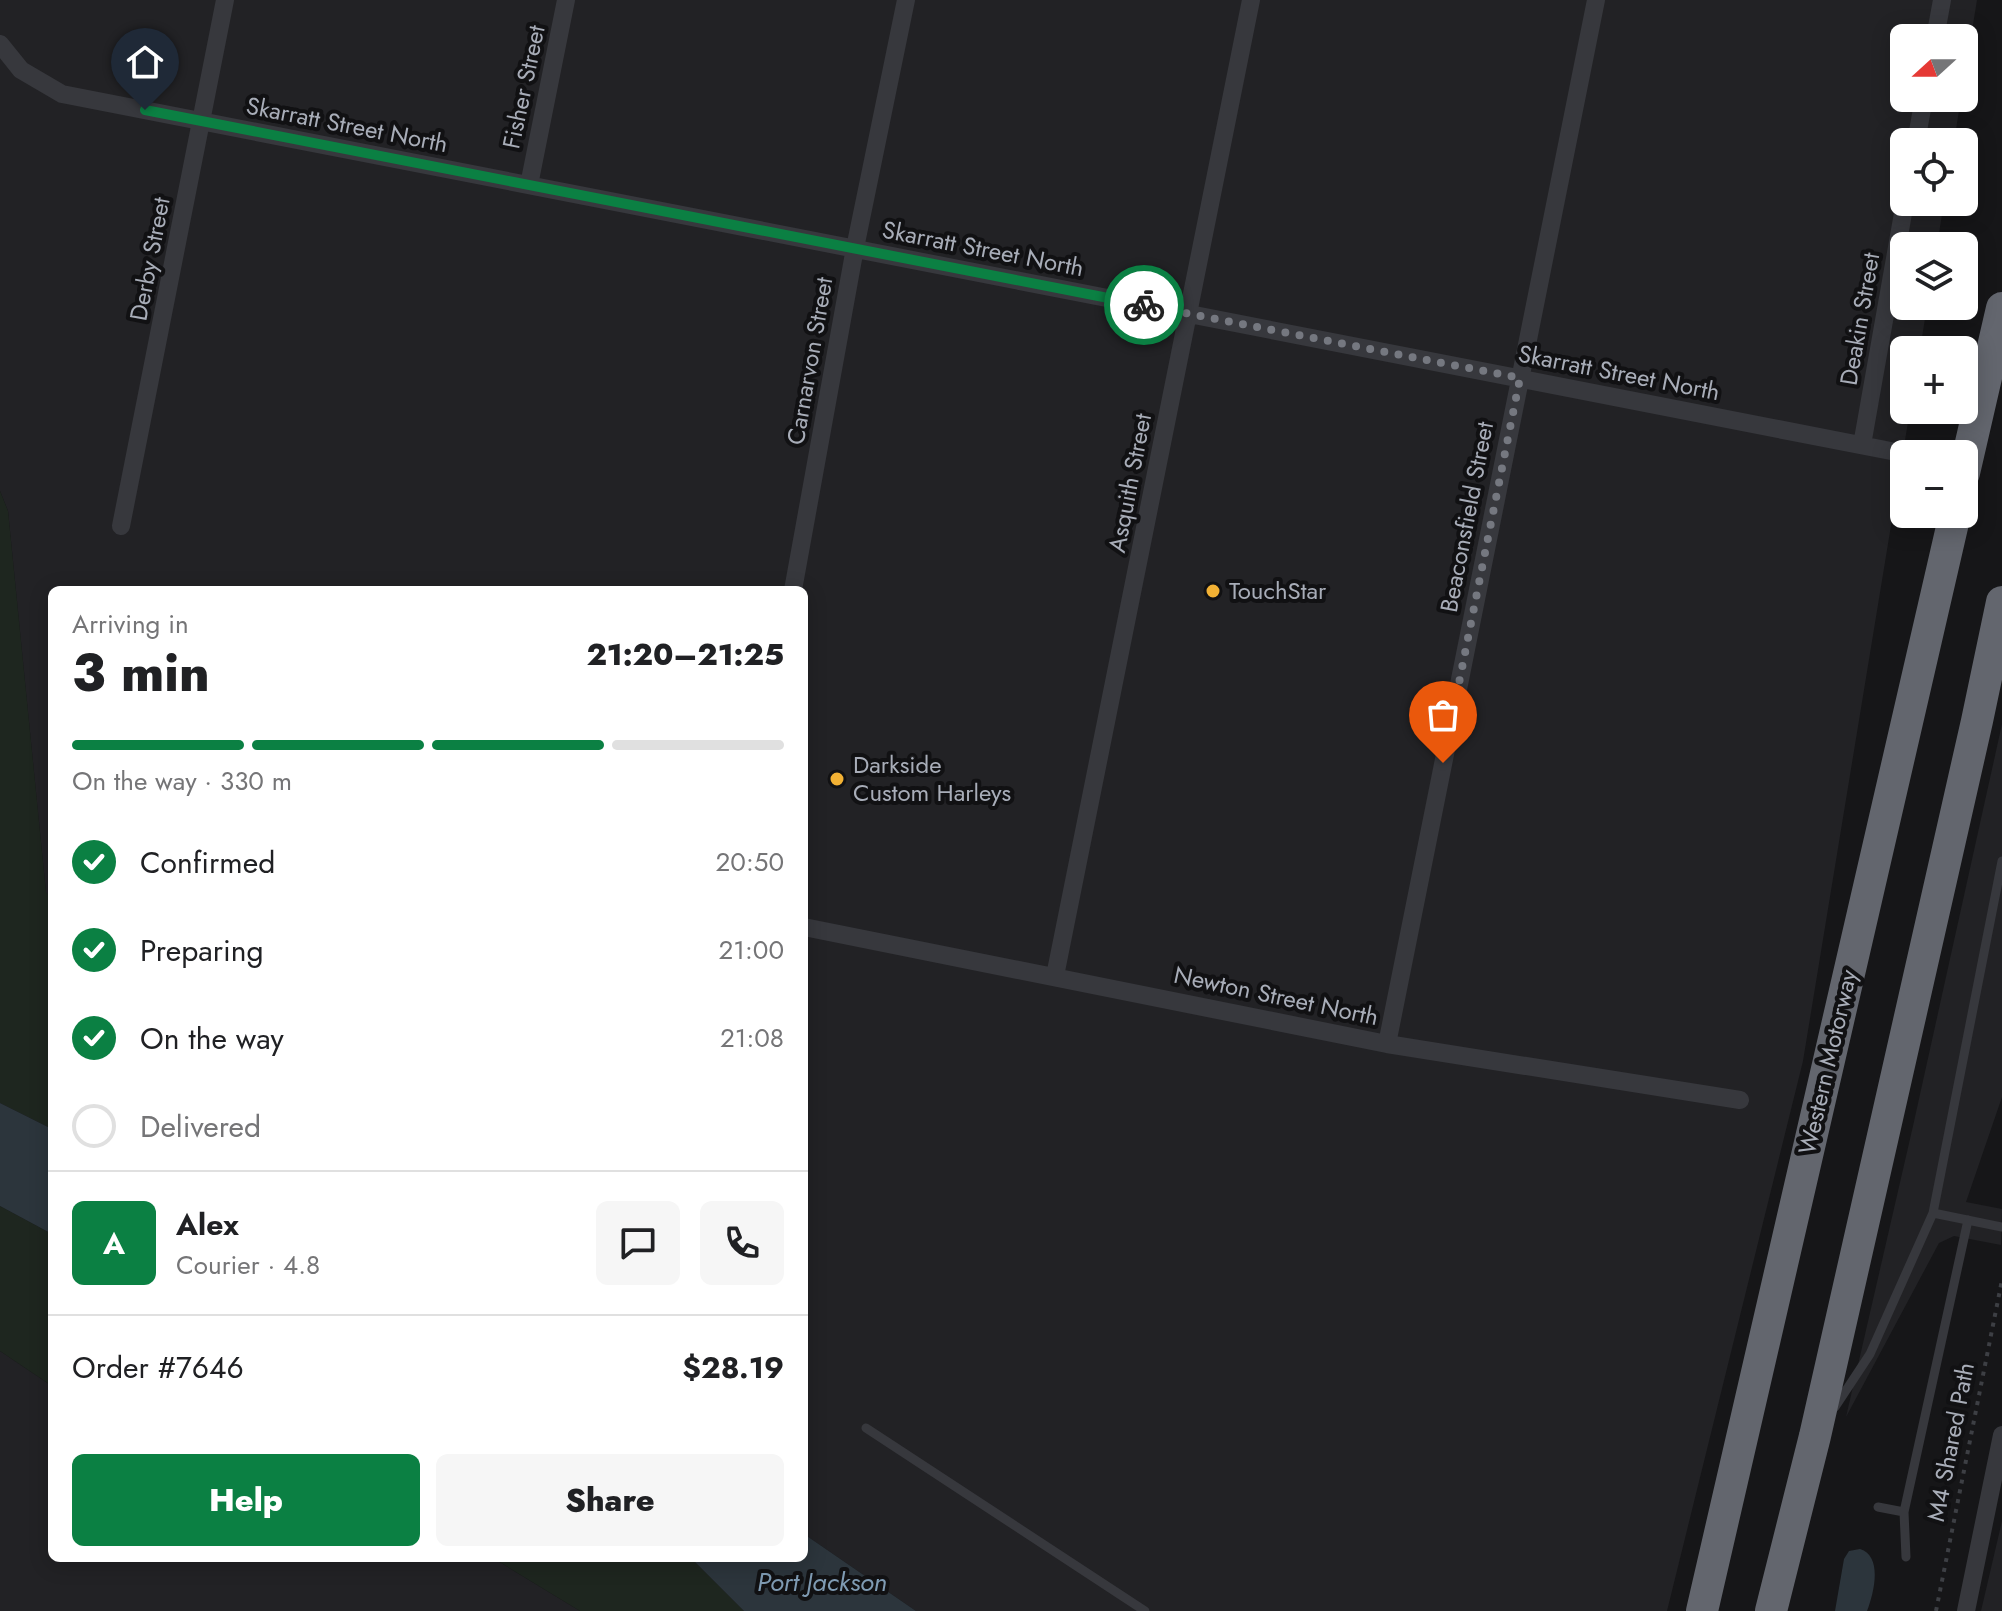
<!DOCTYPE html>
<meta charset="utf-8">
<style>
:root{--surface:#fff;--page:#f6f6f6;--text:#202124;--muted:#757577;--line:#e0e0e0;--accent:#0b8043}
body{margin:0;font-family:Jost,sans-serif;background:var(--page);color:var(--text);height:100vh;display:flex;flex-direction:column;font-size:30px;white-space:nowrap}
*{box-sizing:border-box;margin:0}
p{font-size:26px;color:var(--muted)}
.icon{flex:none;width:44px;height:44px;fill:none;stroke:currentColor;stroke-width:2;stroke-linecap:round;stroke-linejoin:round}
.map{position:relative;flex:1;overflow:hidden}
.panel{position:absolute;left:48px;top:586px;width:760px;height:976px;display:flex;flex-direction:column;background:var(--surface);border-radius:12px;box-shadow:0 4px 20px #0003}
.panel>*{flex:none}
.needle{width:52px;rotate:249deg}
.fabs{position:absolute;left:1890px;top:24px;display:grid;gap:16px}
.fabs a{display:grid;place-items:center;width:88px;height:88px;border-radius:12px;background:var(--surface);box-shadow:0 4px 20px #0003;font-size:40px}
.pin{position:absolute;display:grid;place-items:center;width:68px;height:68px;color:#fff;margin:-82px -34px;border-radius:50% 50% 50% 0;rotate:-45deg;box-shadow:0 0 8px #0007}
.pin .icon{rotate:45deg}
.courier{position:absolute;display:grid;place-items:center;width:80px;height:80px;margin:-40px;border:6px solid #0b8043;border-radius:50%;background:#fff;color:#222;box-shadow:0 2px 10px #0007}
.summary em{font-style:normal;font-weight:800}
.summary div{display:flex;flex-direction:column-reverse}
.summary{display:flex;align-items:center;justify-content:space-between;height:136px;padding:0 24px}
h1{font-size:52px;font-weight:800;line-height:60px}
.bar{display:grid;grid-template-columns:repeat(4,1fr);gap:12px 8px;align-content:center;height:96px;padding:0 24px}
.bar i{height:10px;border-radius:6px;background:var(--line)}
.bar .current{background:var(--accent)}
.bar p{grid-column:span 4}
.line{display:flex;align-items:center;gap:20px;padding:0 24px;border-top:2px solid var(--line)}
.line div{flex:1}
.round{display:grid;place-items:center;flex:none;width:84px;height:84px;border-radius:12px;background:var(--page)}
ol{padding:0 24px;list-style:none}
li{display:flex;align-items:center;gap:24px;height:88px}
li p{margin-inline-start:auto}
li .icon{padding:8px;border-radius:50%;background:var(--accent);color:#fff;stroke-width:4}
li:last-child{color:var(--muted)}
li i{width:44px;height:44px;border:4px solid var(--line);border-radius:50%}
.primary-button{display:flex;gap:16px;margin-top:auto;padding:16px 24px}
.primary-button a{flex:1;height:92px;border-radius:12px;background:var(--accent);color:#fff;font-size:32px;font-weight:800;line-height:92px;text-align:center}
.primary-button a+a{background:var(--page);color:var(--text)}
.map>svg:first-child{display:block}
.built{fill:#222225}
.green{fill:#1e261f}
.water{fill:#2c353c}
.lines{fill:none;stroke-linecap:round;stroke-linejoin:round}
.path{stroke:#3d3f44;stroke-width:4;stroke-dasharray:4 6;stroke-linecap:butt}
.service{stroke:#37383d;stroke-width:9}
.minor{stroke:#37383d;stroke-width:18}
.motorway{stroke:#63666e;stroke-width:32}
.done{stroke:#757880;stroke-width:8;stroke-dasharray:0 14.4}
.route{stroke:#0b8043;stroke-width:10}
.poi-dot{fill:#f2b134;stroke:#111113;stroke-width:3}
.labels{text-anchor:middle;stroke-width:8;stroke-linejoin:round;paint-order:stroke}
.street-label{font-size:24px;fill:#a8adb8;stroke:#111113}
.poi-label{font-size:24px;fill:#a8adb8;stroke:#111113;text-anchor:start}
.water-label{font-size:26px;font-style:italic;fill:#7f9bb3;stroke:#111113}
</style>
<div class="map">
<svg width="2002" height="1611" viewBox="0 0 2002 1611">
<rect width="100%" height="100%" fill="#161618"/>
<path class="built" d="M0,0h1977l-13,80v-42h-60v60h57l-7,44h-50v60h40l-7,44h-33v60h23l-7,44h-16v60h6l-107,651 -136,550h-751l-112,-77v-944h-752v309l-6,-6 -38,-382 -8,-20z
M2002,724v373l-36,105 36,7 -1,36 -47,-9 -15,7 -93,174 67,-291z
M0,1351l52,35v172h441l87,53h-580z
M2002,1521v90h-21z"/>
<path class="green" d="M0,491l8,20 38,381 6,7v230l-52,-26z
M0,1206l52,28v152l-52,-35z
M493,1558h198l53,53h-164z"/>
<path class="water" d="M0,1103l52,26v105l-52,-28z
M804,1534l112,77h-172l-53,-53h113z
M1860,1549c23,7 14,44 7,62h-32l9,-52 5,-8z"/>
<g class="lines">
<path class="path" d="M1936,1611l66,-331"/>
<path class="service" d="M1933,1213l69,14
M1835,1407l35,-53 63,-141 69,-352
M866,1428l279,183
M1878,1507l26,5
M1906,1557l-2,-45 64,-292"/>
<path class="minor" d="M1935,38l7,-38
M0,44l21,26 41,24 1834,358
M1916,142l8,-44
M529,185l37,-185
M1862,445l43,-243
M121,526l104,-526
M793,590l62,-342 51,-248
M804,927l583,117 353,56
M1055,976l196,-976
M1387,1044l209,-1044
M1966,1611l36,-176"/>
<path class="motorway" d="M1964,473l38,-165
M1702,1611l253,-1097
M1771,1611l44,-175 162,-715 25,-119"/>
</g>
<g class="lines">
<path class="done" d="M1144,305l376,73 -77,385"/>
<path class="route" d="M145,110l999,195"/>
</g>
<g class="poi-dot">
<circle cx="1213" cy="591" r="8"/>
<circle cx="837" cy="779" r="8"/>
</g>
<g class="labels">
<g class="street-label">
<text transform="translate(524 87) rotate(-78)" y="8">Fisher Street</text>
<text transform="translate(347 125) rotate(11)" y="8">Skarratt Street North</text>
<text transform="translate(983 249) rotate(11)" y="8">Skarratt Street North</text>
<text transform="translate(150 259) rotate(-79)" y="8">Derby Street</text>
<text transform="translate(1860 319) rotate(-80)" y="8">Deakin Street</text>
<text transform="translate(810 361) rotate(-80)" y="8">Carnarvon Street</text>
<text transform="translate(1619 373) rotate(11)" y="8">Skarratt Street North</text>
<text transform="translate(1130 483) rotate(-79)" y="8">Asquith Street</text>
<text transform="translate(1467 517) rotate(-79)" y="8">Beaconsfield Street</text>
<text transform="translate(1276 996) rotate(12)" y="8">Newton Street North</text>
<text transform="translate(1828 1062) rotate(-77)" y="8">Western Motorway</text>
<text transform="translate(1951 1442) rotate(-79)" y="8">M4 Shared Path</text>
</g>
<g class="poi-label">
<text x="1229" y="599">TouchStar</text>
<text x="853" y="773">Darkside<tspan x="853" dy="28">Custom Harleys</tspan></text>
</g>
<g class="water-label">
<text x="822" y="1591">Port Jackson</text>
</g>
</g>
</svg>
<div class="fabs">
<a><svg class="needle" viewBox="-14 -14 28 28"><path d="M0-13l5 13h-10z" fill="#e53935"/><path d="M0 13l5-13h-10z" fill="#757577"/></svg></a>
<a><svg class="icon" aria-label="locate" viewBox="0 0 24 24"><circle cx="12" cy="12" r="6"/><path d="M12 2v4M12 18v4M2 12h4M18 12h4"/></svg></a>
<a><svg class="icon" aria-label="layers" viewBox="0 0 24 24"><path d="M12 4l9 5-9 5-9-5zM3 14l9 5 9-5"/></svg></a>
<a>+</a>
<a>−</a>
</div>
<div class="pin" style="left:1443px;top:763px;background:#ea580c"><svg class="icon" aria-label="bag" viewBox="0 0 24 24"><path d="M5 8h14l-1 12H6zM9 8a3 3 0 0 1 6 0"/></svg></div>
<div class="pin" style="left:145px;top:110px;background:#1f2937"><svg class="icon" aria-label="home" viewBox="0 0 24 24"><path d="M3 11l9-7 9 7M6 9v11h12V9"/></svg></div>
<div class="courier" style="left:1144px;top:305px"><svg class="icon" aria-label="bike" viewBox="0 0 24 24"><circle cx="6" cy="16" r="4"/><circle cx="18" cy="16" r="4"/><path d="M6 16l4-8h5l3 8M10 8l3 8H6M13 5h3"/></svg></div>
<section class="panel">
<div class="summary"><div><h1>3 min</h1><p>Arriving in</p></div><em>21:20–21:25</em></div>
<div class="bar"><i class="current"></i><i class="current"></i><i class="current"></i><i></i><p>On the way · 330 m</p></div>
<ol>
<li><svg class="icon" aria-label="check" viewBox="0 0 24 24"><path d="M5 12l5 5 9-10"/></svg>Confirmed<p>20:50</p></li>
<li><svg class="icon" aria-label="check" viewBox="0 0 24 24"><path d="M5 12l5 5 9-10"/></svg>Preparing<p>21:00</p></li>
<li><svg class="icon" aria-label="check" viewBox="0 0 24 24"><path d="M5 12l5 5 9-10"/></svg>On the way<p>21:08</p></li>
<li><i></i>Delivered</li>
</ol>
<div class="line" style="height:144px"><b class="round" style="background:var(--accent);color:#fff">A</b><div><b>Alex</b><p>Courier · 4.8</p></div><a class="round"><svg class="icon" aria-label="chat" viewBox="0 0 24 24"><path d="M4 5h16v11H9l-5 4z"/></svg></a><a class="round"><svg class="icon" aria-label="phone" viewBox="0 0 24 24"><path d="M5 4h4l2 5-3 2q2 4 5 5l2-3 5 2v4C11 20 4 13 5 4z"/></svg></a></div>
<div class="line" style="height:104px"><div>Order #7646</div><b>$28.19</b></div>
<div class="primary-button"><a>Help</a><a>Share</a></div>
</section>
</div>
